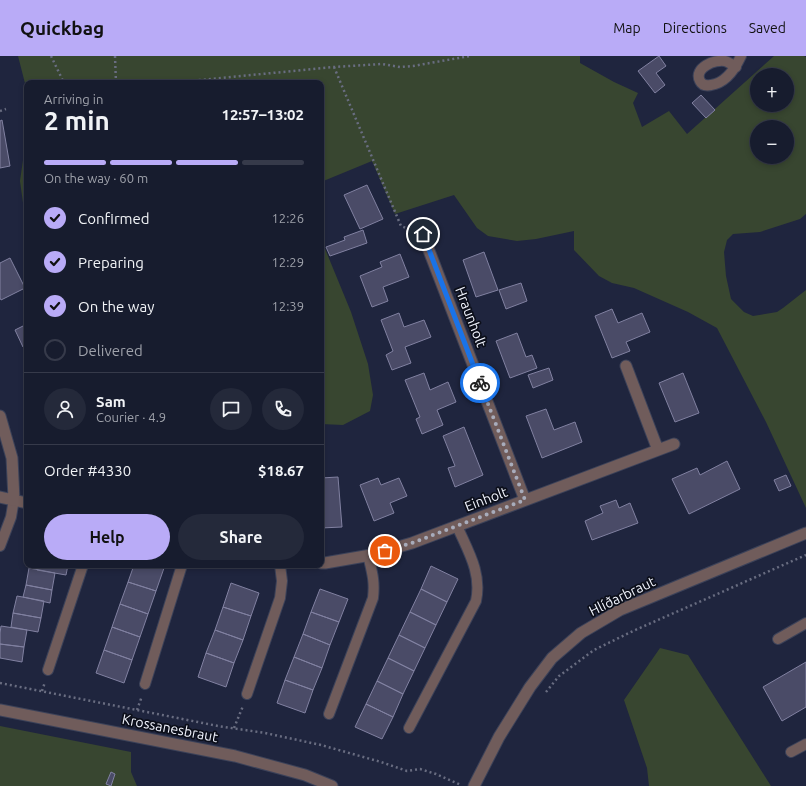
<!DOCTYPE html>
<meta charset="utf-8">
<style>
:root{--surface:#171c2e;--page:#24293a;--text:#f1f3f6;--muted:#9ea1aa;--line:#363a4a;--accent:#b9abf7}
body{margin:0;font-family:Ubuntu,sans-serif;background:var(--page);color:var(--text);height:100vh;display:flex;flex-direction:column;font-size:15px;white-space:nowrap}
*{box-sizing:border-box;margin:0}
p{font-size:13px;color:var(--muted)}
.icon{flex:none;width:22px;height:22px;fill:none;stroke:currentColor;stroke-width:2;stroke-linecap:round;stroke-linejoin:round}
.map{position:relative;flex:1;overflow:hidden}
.side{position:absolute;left:24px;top:24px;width:300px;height:488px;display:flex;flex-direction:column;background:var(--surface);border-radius:8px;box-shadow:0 2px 6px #0003,0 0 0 1px var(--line)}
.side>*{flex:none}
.fabs{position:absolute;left:750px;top:12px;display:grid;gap:8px}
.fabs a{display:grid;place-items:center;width:44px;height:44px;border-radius:50%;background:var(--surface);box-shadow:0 2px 6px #0003,0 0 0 1px var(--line);font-size:20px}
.pin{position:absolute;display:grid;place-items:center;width:34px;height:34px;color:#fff;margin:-17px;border:2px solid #fff;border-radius:50%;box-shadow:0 1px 4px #0007}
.courier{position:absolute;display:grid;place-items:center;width:40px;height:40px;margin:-20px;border:3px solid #1a73e8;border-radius:50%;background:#fff;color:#222;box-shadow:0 1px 5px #0007}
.summary em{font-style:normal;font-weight:700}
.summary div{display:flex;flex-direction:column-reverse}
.summary{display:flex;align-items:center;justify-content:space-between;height:68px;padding:0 20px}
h1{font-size:26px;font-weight:700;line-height:30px}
.bar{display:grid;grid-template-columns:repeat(4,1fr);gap:6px 4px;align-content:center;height:48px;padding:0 20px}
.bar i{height:5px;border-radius:3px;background:var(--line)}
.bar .on{background:var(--accent)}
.bar p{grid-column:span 4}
.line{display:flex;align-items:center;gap:10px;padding:0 20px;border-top:1px solid var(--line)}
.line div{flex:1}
.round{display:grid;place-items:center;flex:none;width:42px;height:42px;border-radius:21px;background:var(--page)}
ol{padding:0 20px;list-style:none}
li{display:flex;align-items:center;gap:12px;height:44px}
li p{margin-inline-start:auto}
li .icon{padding:4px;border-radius:50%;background:var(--accent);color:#111;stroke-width:4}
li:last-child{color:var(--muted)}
li i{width:22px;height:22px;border:2px solid var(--line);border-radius:50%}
.button{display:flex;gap:8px;margin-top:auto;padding:8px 20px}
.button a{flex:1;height:46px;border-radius:24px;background:var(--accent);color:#111;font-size:16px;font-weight:700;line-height:46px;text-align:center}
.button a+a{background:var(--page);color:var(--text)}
header{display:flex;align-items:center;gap:24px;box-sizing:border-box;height:56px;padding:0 20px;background:var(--accent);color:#111}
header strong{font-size:19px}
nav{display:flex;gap:22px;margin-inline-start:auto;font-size:14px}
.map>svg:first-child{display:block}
.green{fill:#384630;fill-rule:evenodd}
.building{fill:#4a4b67;stroke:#8181a1}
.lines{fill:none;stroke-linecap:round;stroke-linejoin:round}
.service-casing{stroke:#3c4259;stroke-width:12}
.minor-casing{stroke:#3c4259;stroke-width:13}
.tertiary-casing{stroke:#3c4259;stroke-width:13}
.path{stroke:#696d81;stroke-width:2.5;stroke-dasharray:2 3;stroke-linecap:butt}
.service{stroke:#705c5b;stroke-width:10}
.minor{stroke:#705c5b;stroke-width:11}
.tertiary{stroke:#705c5b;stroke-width:11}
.done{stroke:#a8acbb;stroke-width:4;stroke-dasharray:0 7.2}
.route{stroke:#1a73e8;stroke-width:5}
.labels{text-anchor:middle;stroke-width:3.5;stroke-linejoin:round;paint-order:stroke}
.street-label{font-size:14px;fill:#f1f4fe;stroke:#0c0f1a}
</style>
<header>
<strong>Quickbag</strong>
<nav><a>Map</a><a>Directions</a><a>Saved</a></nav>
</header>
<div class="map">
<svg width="806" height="730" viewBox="0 0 806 730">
<rect width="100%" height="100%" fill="#1f253e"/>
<path class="green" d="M18,0h562v7l34,19 24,11 -5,10 9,24 27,-16 18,23 87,-78h30l2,1v157l-6,5 -40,13 -27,2 -6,6 -3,12 2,24 5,23 13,13 9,4 24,-4 6,-4 23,-18v218l-40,-86 -49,-94 -29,-16 -54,-24 -22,-5 -13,-7 -25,-26v-19l-38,8 -19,2 -29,-5 -11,-8 -23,-33 -59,19 -23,-53 -51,21v-99h-294v8zM757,19h30v30h-30zM757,71h30v30h-30z
M27,76v100l-7,-51z
M321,183l30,73 17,52 5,31 -3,16 -27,14 -22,-1z
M660,592l28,7 83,131h-122l-2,-18 -23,-68z
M0,670l131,26v20l6,14h-137z"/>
<path class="building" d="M659,0l7,10 -10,7 9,12 -10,8 -17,-22z
M701,39l14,15 -9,8 -14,-15z
M2,64l8,46 -10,2v-47z
M367,129l16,34 -23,10 -16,-34z
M363,174l4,13 -37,13 -4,-9 19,-7 -1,-3z
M484,196l14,38 -22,7 -13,-37z
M400,198l9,23 -26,10 5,14 -16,6 -12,-31 22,-9 -2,-5z
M10,202l15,30 -24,12 -1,-2v-35z
M521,227l6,18 -21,8 -7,-19z
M612,253l6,14 24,-10 8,19 -24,10 4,9 -18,7 -17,-42z
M399,257l5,14 20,-7 7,17 -26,10 6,16 -19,7 -6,-15 7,-4 -12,-31z
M27,268v22l-4,1 -8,-17z
M517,277l9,24 6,-2 5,13 -27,10 -14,-37z
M549,312l4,12 -20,8 -5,-13z
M424,317l6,17 18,-8 8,20 -19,8 6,15 -21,9 -6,-15 4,-2 -15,-37z
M683,317l16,40 -24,9 -16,-39z
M546,353l8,21 21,-8 7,20 -40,16 -16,-42z
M464,371l19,48 -28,12 -7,-19 7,-2 -12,-30z
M727,405l13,28 -51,25 -17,-35 25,-11 3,7z
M786,419l5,11 -12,5 -5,-11z
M338,421l4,50 -21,1v-50z
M378,422l3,7 18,-7 8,18 -17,7 4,10 -20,8 -14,-36z
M616,444l3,8 11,-5 8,20 -46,17 -7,-19 18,-8 -3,-7z
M38,509h30l-2,10 -29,-5z
M134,509h20l10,3 -8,23 -28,-9z
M431,510l27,13 -11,23 -26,-13z
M29,512l26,5 -3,17 -26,-5z
M128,526l28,9 -8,23 -28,-10z
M231,527l28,10 -8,23 -28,-9z
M26,529l26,5 -2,13 -27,-6z
M320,533l28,10 -9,23 -28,-10z
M421,533l26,13 -11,23 -26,-13z
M17,540l27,5 -3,17 -28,-5z
M120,548l28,10 -8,23 -28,-10z
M223,551l28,9 -8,24 -28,-10z
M311,556l28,10 -9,23 -27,-11z
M410,556l26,13 -11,23 -26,-13z
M13,557l28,5 -3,14 -27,-5z
M1,570l26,4 -3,17 -24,-3v-11z
M112,571l28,10 -8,23 -28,-10z
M215,574l28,10 -9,23 -28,-10z
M303,578l27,11 -8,23 -28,-11z
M399,579l26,13 -11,23 -26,-13z
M0,588l24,3 -2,15 -22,-4z
M104,594l28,10 -8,23 -28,-10z
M206,597l28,10 -8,24 -28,-10z
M294,601l28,11 -9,22 -28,-10z
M388,602l26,13 -11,23 -26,-13z
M806,606v45l-24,14 -19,-34z
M285,624l28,10 -8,23 -28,-10z
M377,625l26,13 -10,23 -27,-13z
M366,648l27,13 -11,22 -27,-12z
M111,716l4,2 -4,12 -5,-2z"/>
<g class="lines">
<defs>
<path id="service" d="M736,11c-3,-2 -8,-5 -11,-6 -10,-2 -32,7 -25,20 2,4 6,5 11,4 15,-2 24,-16 30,-29
M0,490l11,-29 3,-18
M778,583l28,-16
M48,614l35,-105
M145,628l37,-119
M247,638l33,-96 2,-17 -2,-16
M329,658l44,-116c2,-17 -1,-26 -5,-43
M409,672l67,-127c6,-28 -8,-50 -19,-75
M791,696l15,-8"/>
<path id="minor" d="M423,179l102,265
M626,310l32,84
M0,360l12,42 2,41
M0,441l27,6
M321,507h4l46,-8 41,-12 262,-99"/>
<path id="tertiary" d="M0,654l235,46 70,19 27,11
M474,730l25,-49 31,-50 22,-29 29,-25 39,-23 186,-77"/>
</defs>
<use href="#service" class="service-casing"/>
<use href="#minor" class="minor-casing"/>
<use href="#tertiary" class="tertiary-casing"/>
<path class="path" d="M51,0l13,27
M115,0l1,27
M334,11l67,159 10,4
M169,27l165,-16 48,-3 18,3 13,-1 57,-10
M0,55l6,-2
M0,627l218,43 47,7 56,12 60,17 26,9 13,-2 16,5 25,11
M42,635l3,-9
M546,636l13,-16 35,-26 39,-19 173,-76
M137,654l5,-14
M234,672l9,-22"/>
<use href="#service" class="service"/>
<use href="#minor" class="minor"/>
<use href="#tertiary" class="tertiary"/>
</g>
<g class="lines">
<path class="done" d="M385,495l27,-8 113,-43 -45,-117"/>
<path class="route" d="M423,178l57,149"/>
</g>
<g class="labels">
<g class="street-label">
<text transform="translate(471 261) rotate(69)" y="5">Hraunholt</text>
<text transform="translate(486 443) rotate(-21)" y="5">Einholt</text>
<text transform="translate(622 540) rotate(-26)" y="5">Hlíðarbraut</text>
<text transform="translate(170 672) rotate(11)" y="5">Krossanesbraut</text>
</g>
</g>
</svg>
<div class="fabs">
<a>+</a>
<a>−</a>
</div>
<div class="pin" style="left:385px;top:495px;background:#ea580c"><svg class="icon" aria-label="bag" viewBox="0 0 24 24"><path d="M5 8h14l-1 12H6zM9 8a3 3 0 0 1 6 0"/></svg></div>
<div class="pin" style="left:423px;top:178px;background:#1f2937"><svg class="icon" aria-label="home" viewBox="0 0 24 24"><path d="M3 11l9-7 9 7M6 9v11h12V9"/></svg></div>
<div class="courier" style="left:480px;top:327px"><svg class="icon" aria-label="bike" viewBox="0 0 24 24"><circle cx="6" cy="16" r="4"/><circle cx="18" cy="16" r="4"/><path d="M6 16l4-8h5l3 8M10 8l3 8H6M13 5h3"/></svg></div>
<section class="side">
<div class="summary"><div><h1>2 min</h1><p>Arriving in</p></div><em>12:57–13:02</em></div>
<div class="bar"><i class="on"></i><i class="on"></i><i class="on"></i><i></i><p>On the way · 60 m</p></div>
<ol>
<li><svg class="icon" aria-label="check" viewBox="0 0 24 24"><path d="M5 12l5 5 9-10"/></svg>Confirmed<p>12:26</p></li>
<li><svg class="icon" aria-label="check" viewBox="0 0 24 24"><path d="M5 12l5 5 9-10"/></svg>Preparing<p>12:29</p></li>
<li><svg class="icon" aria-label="check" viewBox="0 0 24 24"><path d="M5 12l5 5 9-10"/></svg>On the way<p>12:39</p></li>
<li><i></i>Delivered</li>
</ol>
<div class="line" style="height:72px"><a class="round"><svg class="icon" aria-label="person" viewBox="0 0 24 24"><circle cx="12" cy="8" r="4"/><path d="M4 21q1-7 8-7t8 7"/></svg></a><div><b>Sam</b><p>Courier · 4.9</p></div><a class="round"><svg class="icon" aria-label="chat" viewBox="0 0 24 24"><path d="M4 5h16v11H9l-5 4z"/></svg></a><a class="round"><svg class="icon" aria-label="phone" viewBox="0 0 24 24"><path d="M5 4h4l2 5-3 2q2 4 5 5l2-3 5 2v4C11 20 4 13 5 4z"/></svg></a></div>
<div class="line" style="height:52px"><div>Order #4330</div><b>$18.67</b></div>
<div class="button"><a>Help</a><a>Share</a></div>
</section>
</div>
